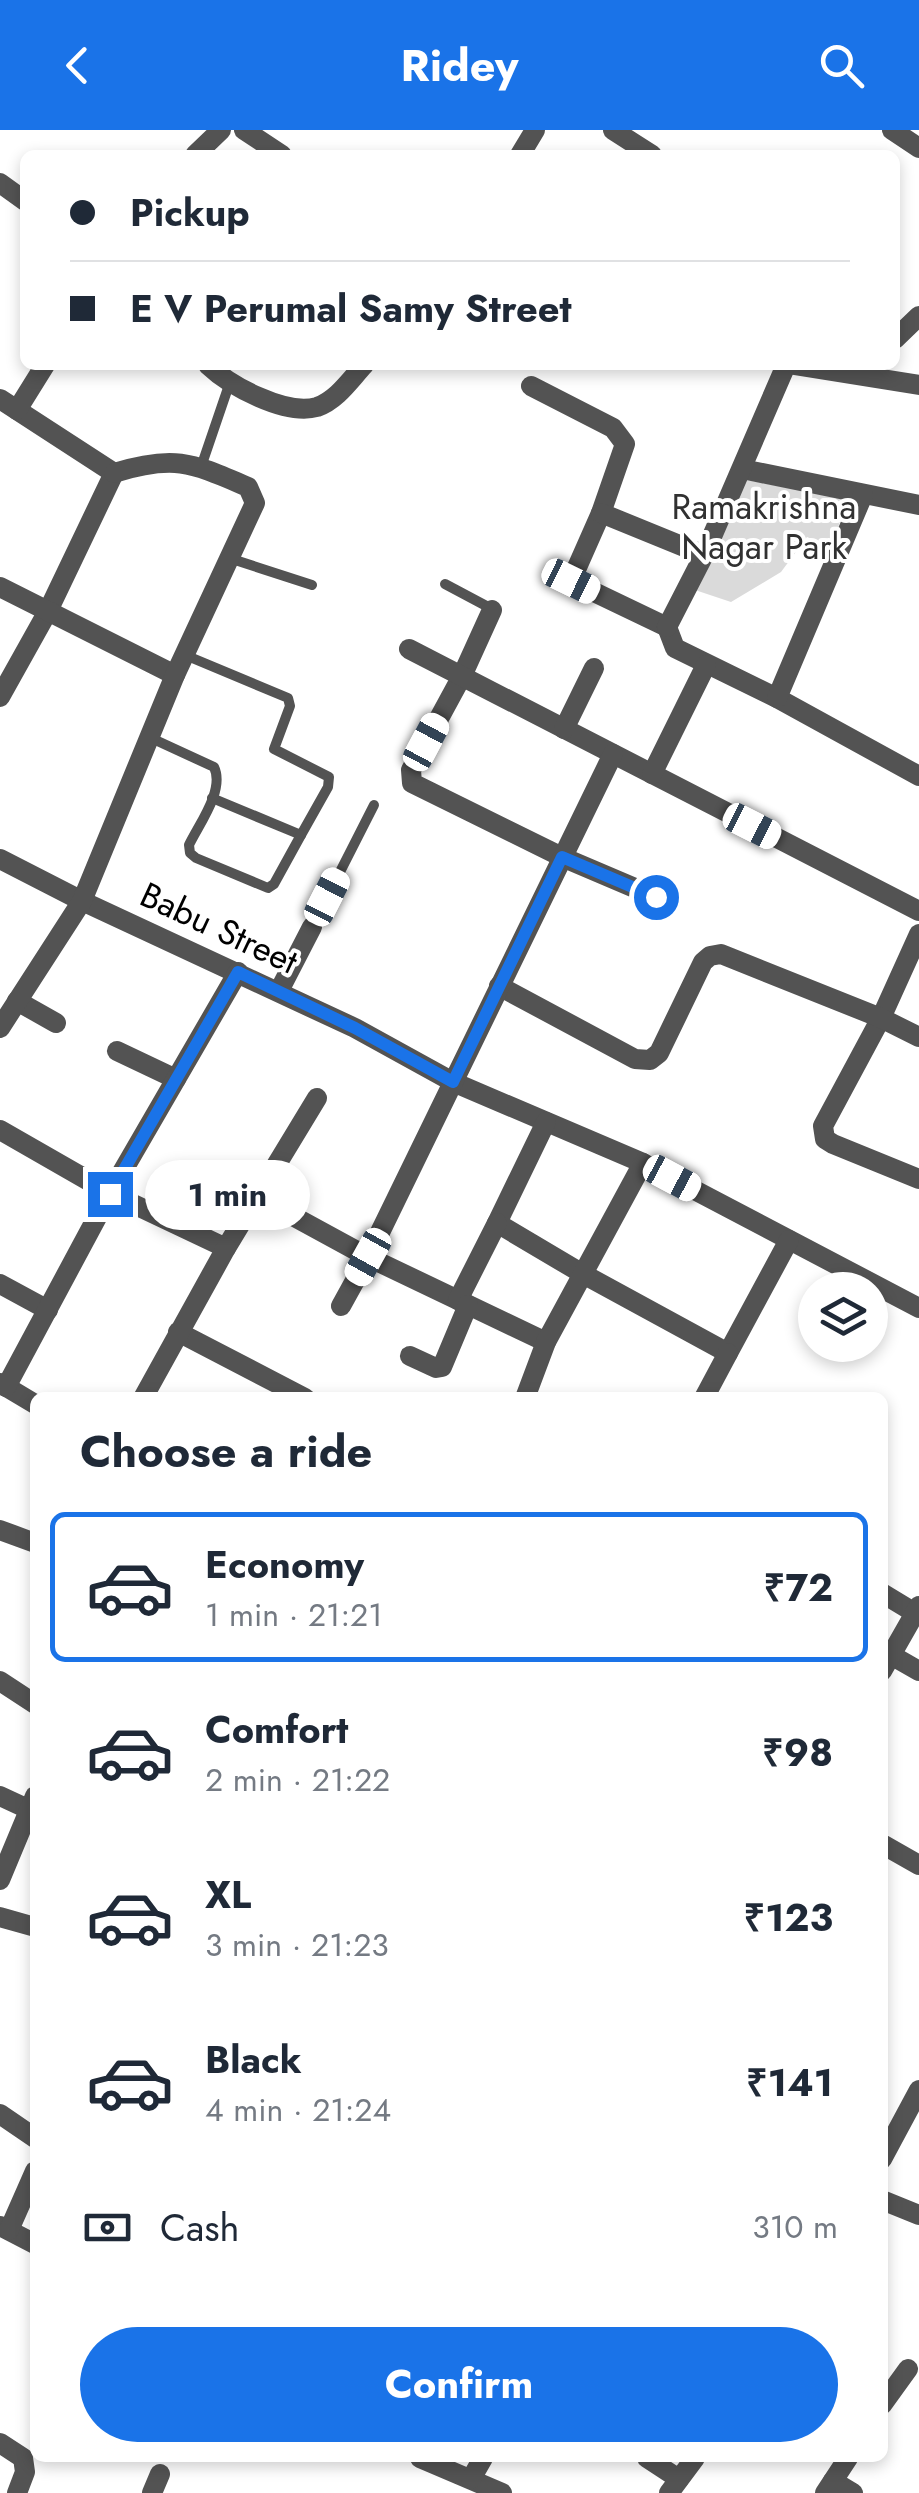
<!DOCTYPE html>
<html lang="en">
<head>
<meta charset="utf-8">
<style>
	:root { --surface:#fff; --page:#f6f6f7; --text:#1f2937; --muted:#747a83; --line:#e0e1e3; --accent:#1a73e8 }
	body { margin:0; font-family:Jost,sans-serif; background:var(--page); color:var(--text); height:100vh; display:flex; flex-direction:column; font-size:38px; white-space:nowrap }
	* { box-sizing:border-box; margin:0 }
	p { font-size:32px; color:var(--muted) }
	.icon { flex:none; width:55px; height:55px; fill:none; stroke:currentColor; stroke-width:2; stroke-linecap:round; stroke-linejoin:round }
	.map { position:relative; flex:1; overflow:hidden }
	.drawer { position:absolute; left:30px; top:1262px; width:858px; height:1070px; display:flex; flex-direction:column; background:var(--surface); border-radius:15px; box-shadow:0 5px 15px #0003 }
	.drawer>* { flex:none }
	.hud { position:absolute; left:20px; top:20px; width:880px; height:220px; border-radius:15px; box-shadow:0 5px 15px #0003; display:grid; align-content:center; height:220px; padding:0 50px; background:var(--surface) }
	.tools { position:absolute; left:798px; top:1142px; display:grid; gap:20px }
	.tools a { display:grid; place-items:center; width:90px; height:90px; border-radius:50%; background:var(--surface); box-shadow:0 5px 15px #0003; font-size:50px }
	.end { position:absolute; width:45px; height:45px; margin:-22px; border:12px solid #1a73e8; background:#fff; box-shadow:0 0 0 5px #fff }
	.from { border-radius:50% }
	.bubble { position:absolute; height:70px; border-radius:35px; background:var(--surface); box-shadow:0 5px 15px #0003; font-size:32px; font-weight:700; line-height:70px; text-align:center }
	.car { position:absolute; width:30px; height:60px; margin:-30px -15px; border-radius:12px; box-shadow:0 0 8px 2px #0007; background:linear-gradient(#fff 24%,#345 0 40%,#fff 0 76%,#345 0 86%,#fff 0) }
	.hud b { display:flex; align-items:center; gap:35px; height:95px; font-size:38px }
	.hud b+b { border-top:2px solid var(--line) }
	.hud i { width:25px; height:25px; background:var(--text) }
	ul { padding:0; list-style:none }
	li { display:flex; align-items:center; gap:30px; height:150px; margin:0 20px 15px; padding:0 30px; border:5px solid transparent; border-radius:15px }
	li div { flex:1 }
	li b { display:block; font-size:38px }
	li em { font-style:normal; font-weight:700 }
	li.selected { border-color:var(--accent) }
	li>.icon { width:90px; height:90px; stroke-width:1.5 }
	h2 { padding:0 50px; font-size:45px; line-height:120px }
	.pay { display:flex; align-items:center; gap:25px; height:110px; padding:0 50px; font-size:38px }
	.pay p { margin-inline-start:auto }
	.primary-button { display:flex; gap:20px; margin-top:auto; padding:20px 50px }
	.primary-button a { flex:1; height:115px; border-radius:60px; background:var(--accent); color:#fff; font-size:40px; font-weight:700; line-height:115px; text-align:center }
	header { display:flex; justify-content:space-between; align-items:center; height:130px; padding:0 50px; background:var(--accent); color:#fff; font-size:45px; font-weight:700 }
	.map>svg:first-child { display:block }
</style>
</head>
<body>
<header><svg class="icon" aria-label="back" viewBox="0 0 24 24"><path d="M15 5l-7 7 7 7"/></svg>Ridey<svg class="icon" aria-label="search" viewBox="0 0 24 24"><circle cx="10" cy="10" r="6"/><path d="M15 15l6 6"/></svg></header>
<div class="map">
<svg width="919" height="2363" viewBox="0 0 919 2363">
	<rect width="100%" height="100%" fill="#fff"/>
	<path fill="#dadada" d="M741,349L848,369L831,417L807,407L781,442L731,472L692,459Z"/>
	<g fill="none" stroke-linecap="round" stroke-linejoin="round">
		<g stroke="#535353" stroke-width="10">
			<path d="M201,337L230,252"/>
			<path d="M232,429L312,455"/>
			<path d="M445,454L492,479"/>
			<path d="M185,525L288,568L290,576L274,619L329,647L328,657L301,705L212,668"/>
			<path d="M151,608L214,637C225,660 199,694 189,715L190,723L196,728L268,758L274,754L301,705"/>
			<path d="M312,797L374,675"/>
		</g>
		<g stroke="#535353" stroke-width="20">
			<path d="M244,0L282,25"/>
			<path d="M613,0L652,25"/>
			<path d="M892,0L919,18"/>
			<path d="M195,25L221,0"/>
			<path d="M520,25L535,0"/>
			<path d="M0,53L25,71"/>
			<path d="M895,209L919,186"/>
			<path d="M208,235C230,256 286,286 317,277C337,270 350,250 364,235"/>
			<path d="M794,235L919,255"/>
			<path d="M531,256L613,298L625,314L601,383L571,451L667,497"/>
			<path d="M0,269L114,343L48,481L0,567"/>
			<path d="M17,280L45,235"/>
			<path d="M742,339L919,375"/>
			<path d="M601,383L704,425"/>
			<path d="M0,457L175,545"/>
			<path d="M492,480L462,546L411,640L412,653L562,727L656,767"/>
			<path d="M667,497L675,518L777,568L919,646"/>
			<path d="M667,497L704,425L786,235"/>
			<path d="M409,519L919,781"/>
			<path d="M777,568L863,365"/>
			<path d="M564,599L594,538"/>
			<path d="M652,644L706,535"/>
			<path d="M0,729L82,771L355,898L453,952L643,1033L919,1178"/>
			<path d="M919,804L881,888L823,996L825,1009L833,1014L919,1049"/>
			<path d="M499,856L635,929L650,930L659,923L703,832L710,826L721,824L881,888L919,907"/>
			<path d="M279,861L312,797"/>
			<path d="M17,871L56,893"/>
			<path d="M0,898L82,771L175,545L255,373L248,357C192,333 175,324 114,343"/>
			<path d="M117,921L176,949"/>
			<path d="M546,992L497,1093L583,1144L728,1223L789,1110"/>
			<path d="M0,1000L110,1063L226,1118L317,968"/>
			<path d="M256,1066L368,1127L546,1212"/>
			<path d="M0,1154L48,1180"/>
			<path d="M458,1170L497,1093"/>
			<path d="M341,1176L368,1127L613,624"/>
			<path d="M178,1202L305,1268"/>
			<path d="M410,1226L436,1238L442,1237L468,1175"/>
			<path d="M0,1253L35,1274"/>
			<path d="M6,1257L110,1063L238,842"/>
			<path d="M143,1268L226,1118"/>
			<path d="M525,1268L546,1212L643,1033"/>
			<path d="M704,1268L728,1223"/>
			<path d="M882,1463L915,1483"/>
			<path d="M891,1525L919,1541"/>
			<path d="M0,1551L35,1574"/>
			<path d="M0,1666L28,1679"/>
			<path d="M882,1714L919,1735"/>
			<path d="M0,1750L35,1666"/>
			<path d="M0,1787L35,1797"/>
			<path d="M0,1984L35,2008"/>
			<path d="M882,2029L919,1960"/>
			<path d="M882,2070L919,2085"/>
			<path d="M0,2096L35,2114"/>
			<path d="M9,2100L35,2041"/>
			<path d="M882,2275L908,2239"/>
			<path d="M0,2313L23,2328L25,2342L17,2363"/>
			<path d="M420,2328L502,2363"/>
			<path d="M647,2328L679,2349"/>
			<path d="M471,2349L483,2328"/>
			<path d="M833,2351L853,2363"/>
			<path d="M152,2363L160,2344"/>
			<path d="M669,2363L695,2328"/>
			<path d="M825,2363L848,2328"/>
		</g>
		<g stroke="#535353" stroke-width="20">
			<path d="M0,1400L35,1413"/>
			<path d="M882,1541L919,1476"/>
		</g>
	</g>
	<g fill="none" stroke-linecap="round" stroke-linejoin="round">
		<path stroke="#1a73e8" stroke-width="12" d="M110,1064L238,842L355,898L453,952L562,727L656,767"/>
	</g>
	<g text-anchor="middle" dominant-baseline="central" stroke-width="8" stroke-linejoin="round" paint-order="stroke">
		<g font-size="35" fill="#313131" stroke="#fff">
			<text x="764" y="377">Ramakrishna<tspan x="764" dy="40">Nagar Park</tspan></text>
		</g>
		<g font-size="35" fill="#000" stroke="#fff">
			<text transform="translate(219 798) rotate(25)">Babu Street</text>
		</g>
	</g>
</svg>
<div class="tools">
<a><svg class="icon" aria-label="layers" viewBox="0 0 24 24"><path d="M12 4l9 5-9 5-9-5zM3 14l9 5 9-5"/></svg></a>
</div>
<i class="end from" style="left:656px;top:767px"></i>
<i class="end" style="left:110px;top:1064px"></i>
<div class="bubble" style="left:145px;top:1030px;width:165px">1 min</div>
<i class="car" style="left:571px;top:451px;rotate:116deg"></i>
<i class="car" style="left:426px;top:612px;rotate:28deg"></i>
<i class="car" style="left:752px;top:696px;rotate:117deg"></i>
<i class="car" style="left:327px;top:767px;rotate:27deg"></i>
<i class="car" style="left:672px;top:1048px;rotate:118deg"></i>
<i class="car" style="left:368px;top:1127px;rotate:209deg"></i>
<div class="hud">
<b><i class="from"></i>Pickup</b>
<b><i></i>E V Perumal Samy Street</b>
</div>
<section class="drawer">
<h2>Choose a ride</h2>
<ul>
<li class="selected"><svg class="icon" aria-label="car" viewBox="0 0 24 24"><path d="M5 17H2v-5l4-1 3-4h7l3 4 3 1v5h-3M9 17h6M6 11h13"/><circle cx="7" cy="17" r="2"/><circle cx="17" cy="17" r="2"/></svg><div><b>Economy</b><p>1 min · 21:21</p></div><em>₹72</em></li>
<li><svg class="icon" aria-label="car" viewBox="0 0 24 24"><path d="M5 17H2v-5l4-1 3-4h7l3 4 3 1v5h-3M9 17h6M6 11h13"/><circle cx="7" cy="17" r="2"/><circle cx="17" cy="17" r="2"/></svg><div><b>Comfort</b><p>2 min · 21:22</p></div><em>₹98</em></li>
<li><svg class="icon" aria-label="car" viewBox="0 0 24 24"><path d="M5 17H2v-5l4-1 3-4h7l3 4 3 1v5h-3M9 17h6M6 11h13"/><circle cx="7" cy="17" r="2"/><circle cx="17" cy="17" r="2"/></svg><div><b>XL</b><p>3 min · 21:23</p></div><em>₹123</em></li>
<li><svg class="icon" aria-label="car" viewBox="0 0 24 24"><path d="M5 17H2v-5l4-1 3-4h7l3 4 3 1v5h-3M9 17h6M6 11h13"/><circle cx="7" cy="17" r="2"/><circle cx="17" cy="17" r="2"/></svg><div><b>Black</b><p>4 min · 21:24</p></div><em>₹141</em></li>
</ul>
<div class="pay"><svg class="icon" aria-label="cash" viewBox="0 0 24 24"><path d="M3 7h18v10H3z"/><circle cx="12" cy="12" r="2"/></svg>Cash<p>310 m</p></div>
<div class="primary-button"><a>Confirm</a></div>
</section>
</div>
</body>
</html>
